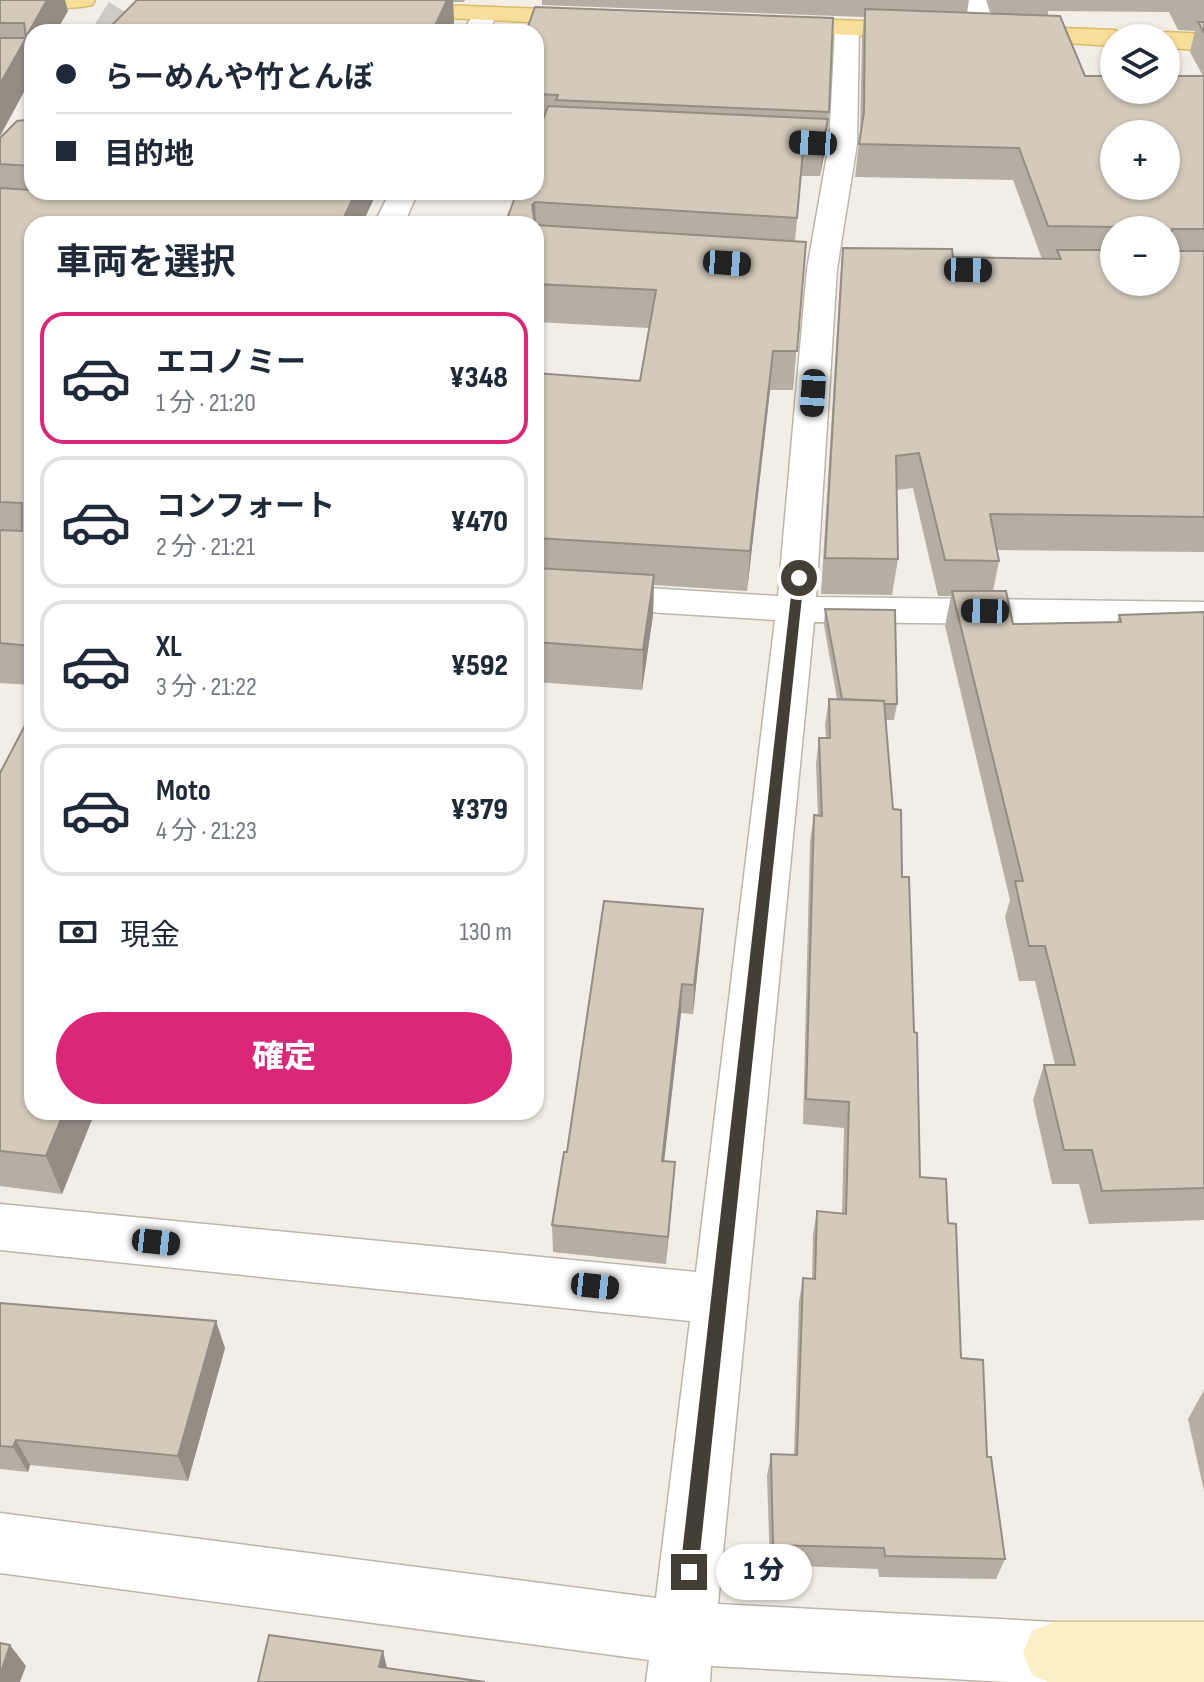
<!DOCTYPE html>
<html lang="ja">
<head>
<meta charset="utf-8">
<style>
	:root { --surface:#fff; --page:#f6f6f7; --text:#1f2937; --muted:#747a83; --line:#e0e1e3; --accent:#db2777 }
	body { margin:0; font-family:"Sofia Sans Condensed","Noto Sans JP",sans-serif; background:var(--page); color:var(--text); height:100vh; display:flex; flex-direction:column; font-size:30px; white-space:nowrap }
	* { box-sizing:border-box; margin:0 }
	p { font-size:26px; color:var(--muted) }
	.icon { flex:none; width:44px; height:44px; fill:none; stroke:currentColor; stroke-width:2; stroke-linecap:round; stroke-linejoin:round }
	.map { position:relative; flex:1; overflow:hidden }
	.panel { position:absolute; left:24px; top:216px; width:520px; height:904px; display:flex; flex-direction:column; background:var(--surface); border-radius:24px; box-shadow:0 2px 6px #0004 }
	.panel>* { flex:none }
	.guide { position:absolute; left:24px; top:24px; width:520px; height:176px; border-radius:24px; box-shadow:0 2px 6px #0004; display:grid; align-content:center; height:176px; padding:0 32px; background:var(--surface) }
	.tools { position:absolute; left:1100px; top:24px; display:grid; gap:16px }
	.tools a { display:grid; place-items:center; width:80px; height:80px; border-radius:50%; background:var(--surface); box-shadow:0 2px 6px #0004; font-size:40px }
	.end { position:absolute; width:36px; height:36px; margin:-18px; border:10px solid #443f36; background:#fff; box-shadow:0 0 0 4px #fff }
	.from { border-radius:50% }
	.bubble { position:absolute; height:56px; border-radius:28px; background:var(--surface); box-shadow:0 2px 6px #0004; font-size:26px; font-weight:800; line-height:56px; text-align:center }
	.car { position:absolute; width:24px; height:48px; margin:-24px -12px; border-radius:10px; box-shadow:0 0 6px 2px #0007; background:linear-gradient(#222 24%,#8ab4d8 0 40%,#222 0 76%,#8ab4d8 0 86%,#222 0) }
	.guide b { display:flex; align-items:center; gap:28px; height:76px; font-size:30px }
	.guide b+b { border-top:2px solid var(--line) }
	.guide i { width:20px; height:20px; background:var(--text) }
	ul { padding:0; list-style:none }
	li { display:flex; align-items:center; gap:24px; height:132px; margin:0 16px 12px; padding:0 16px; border:4px solid var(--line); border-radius:24px }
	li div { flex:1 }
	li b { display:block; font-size:30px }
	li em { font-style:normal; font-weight:800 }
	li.active { border-color:var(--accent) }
	li>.icon { width:72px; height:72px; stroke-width:1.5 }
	h2 { padding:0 32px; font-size:36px; line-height:96px }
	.pay { display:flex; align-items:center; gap:20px; height:88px; padding:0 32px; font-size:30px }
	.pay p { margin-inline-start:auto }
	.button { display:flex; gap:16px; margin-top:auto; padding:16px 32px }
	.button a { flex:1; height:92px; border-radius:48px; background:var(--accent); color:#fff; font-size:32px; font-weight:800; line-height:92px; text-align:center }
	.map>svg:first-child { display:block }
</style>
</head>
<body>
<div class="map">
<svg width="1204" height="1682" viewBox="0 0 1204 1682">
	<rect width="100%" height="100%" fill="#f2eee6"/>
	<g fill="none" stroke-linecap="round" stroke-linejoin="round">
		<path stroke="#cfcbc3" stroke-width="27" stroke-dasharray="27 14" stroke-linecap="butt" d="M106,32L126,0"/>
		<g stroke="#bcb6a9" stroke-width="3">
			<g id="street">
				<path d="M962,0H986L996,33L992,38H974Z"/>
				<path d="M485,7L494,9L497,14L489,32H463L476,9Z"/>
				<path d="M847,21L856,23L859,28L857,144L837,269L816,597L1204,602V626L814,622L718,1604L1054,1622L1076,1631L1085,1653L1091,1682H1008L711,1666L710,1682H646L649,1660L0,1573V1513L656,1598L690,1321L0,1250V1204L696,1272L775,620L536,605V581L778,596L807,269L829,144L835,28L838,23Z"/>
				<path d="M390,192H418L404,224H374Z"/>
			</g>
		</g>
		<g stroke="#cfc198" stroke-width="3">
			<path id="secondary" d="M1054,1622H1204V1682H1048L1032,1675L1023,1653L1032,1631Z"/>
		</g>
		<g stroke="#dbbb6a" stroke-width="3">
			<g id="primary">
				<path d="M31,0H95L92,5C75,9 51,9 34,5Z"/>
				<path d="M394,3L593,11L602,13L605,18L602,23L593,25L385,15L382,10L385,5Z"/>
				<path d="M774,18L921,23L930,26L934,31L930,36L921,39L765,30L762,25L765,20Z"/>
				<path d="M1009,26L1114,30L1123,33L1127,38H1114V46L1000,39L996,34L1000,29Z"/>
				<path d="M1166,32L1204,34V50L1166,48V38H1155Z"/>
			</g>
		</g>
		<use href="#street" fill="#fff" fill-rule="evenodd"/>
		<use href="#secondary" fill="#fbefc7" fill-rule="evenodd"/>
		<use href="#primary" fill="#f7de99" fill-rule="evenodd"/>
	</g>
	<g fill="#b5aea2" fill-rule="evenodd">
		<path d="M0,0L68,11L32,32V60L30,58L32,65V77L0,136Z"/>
		<path d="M137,0H465L464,2H453L454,23L450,32H105Z"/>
		<path d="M542,0H969L967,13L992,14L987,0H1204V552L997,550L999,561L993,591L1013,624L1117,622L1119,615L1204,612V1220L1089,1224L1079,1184H1052L1033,1100L1044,1065H1055L1035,981H1019L1005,917L1010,900L945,626L951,596H938L913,488L897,490L898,559L892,595L821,594L840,281L843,248L953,257L1042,259L1013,180L855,177L860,134L862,39L864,17L542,5ZM1048,11L1169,12L1178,30L1195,31L1190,52L1203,76H1085L1048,16ZM1114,230H1166L1114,282Z"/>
		<path d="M536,32L829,112L824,155L820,176H801L795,241L806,242L793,390H770L747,591L654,585L653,615L642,690L536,682V373L640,381L649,328L536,322V224H505L545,114H536Z"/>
		<path d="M32,106V192H377L362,224H32V685L0,683V138L25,120Z"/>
		<path d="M825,609L897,704L894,720H885L893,809L902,877L920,1177L948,1223L961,1358L987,1457L1005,1559L996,1579L879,1577L878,1569L770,1565L767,1476L771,1454L794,1455L799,1302L803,1278L812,1279L813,1235L817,1211L842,1213L844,1128L803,1124L810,841L814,815H818L816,764L819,738H826L825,725L829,699H837L824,625Z"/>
		<path d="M0,773L32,1112H95L62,1194L0,1186Z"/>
		<path d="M701,938L693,1014L681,1013L664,1161L673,1190L666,1264L553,1252L552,1225L567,1152Z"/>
		<path d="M0,1303L225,1348L188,1481L30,1465L28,1472L0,1469Z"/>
		<path d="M1204,1390V1491L1188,1419Z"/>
	</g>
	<g fill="#948d84">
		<path d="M47,0H65L68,11L56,32H32V60L26,37Z"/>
		<path d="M447,0H453L454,23L450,32H432Z"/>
		<path d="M26,38L32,65V77L0,136V84Z"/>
		<path d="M828,119L824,155L820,176L824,140Z"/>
		<path d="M356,192H377L362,224H345L344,217Z"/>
		<path d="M535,202L536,224H532V205Z"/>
		<path d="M773,351L770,390L747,591L750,551Z"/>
		<path d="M654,575L653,615L642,690L643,650Z"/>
		<path d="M703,909L701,938L693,1014L694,985Z"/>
		<path d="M682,984L681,1013L661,1189L662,1161Z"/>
		<path d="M64,1112H95L62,1194L46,1156Z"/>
		<path d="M675,1162L673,1190L666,1264L668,1237Z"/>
		<path d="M216,1321L225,1348L188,1481L178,1456Z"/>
		<path d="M16,1440L30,1465L28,1472L13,1447Z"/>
		<path d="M10,1645L26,1666L20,1682H0V1675Z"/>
		<path d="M383,1651L388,1672L379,1667Z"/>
	</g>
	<g fill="#d3cabc" stroke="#948d84" stroke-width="2" fill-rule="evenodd">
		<path d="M0,0H47L26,37L24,23H0Z"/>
		<path d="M137,0H447L432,32H105Z"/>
		<path d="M535,7L833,18L829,112L556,100L558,95L536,94V32H526Z"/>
		<path d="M865,9L1060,16L1085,76H1114V90H1166V76H1204V229H1172L1171,251H1204V517L990,514L999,561L945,560L919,453L896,456L898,559L825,558L843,248L952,249L953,257L1061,259L1057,250H1114V282H1166V230H1125L1122,227L1048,226L1019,148L859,144L864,112ZM1114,134H1166V186H1114Z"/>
		<path d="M1198,22H1204V33Z"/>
		<path d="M0,38H26L0,84Z"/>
		<path d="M32,106V166L0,164V138L17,121L25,120L26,112Z"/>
		<path d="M548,106L828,119L824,140L804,139L797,218L535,202L532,205L535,224H505L517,192H536V139Z"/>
		<path d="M0,188L32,190V192H356L344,217H351L348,223L363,224H32V646L0,643V530L22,531V503L0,502Z"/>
		<path d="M536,225L806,242L797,351H773L750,551L536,538V373L640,381L656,290L536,284Z"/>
		<path d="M536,568L654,575L643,650L536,642Z"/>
		<path d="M952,591H1006L1013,624L1121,622L1119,615L1204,612V1188L1102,1191L1092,1150H1064L1044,1065H1075L1045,946H1029L1015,881H1023Z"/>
		<path d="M825,609L895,610L897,704H884V701L842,699Z"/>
		<path d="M829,699L884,701L893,809L901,810L902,877H909L914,1032L917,1033L920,1177L946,1179L948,1223L956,1224L961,1358L983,1360L987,1457H991L1005,1559L885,1556L884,1548L773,1545L771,1454L797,1455L803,1278L815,1279L817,1211L846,1214L849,1102L806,1099L814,815L822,816L819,738H830Z"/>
		<path d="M32,712V1112H64L46,1156L0,1151V773Z"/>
		<path d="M604,901L703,909L694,985L682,984L662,1161L675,1162L668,1237L552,1225L564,1152H567Z"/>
		<path d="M0,1303L216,1321L178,1456L16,1440L13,1447L0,1446Z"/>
		<path d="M269,1635L383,1651L379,1667L485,1682H258Z"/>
		<path d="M0,1643L10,1645L0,1675Z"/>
	</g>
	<path fill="#443f36" d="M799,575L804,578L698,1572L696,1579L689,1581L683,1579L680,1572L793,578Z"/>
</svg>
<div class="tools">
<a><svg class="icon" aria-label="layers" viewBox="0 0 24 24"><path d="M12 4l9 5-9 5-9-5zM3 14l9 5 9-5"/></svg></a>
<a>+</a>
<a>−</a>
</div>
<i class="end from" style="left:799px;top:578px"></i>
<i class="end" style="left:689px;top:1572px"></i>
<div class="bubble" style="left:716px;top:1544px;width:96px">1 分</div>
<i class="car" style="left:813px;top:143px;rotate:273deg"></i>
<i class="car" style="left:727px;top:263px;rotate:94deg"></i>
<i class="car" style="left:968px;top:270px;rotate:91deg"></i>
<i class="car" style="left:813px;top:393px;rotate:184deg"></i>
<i class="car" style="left:985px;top:611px;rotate:271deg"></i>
<i class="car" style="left:156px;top:1242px;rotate:96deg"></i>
<i class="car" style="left:595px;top:1286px;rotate:96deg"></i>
<div class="guide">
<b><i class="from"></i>らーめんや竹とんぼ</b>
<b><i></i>目的地</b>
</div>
<section class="panel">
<h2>車両を選択</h2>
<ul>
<li class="active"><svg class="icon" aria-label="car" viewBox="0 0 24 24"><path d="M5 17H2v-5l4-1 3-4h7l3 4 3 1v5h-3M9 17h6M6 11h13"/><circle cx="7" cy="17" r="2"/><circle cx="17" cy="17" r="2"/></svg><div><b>エコノミー</b><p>1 分 · 21:20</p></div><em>¥348</em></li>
<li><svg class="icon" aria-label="car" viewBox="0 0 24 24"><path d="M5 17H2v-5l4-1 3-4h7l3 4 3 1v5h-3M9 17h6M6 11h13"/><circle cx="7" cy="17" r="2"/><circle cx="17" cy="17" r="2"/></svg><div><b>コンフォート</b><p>2 分 · 21:21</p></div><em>¥470</em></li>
<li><svg class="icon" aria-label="car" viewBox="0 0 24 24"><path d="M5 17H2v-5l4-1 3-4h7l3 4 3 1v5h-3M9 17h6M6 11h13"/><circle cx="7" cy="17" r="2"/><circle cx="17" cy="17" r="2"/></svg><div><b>XL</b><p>3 分 · 21:22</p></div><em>¥592</em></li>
<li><svg class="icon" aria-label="car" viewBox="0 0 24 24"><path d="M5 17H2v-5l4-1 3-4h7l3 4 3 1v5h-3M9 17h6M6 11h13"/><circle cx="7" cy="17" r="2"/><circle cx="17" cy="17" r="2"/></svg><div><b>Moto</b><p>4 分 · 21:23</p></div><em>¥379</em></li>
</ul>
<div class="pay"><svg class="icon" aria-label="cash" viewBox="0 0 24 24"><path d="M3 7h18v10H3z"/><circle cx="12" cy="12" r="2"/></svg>現金<p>130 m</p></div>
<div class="button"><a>確定</a></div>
</section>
</div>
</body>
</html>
